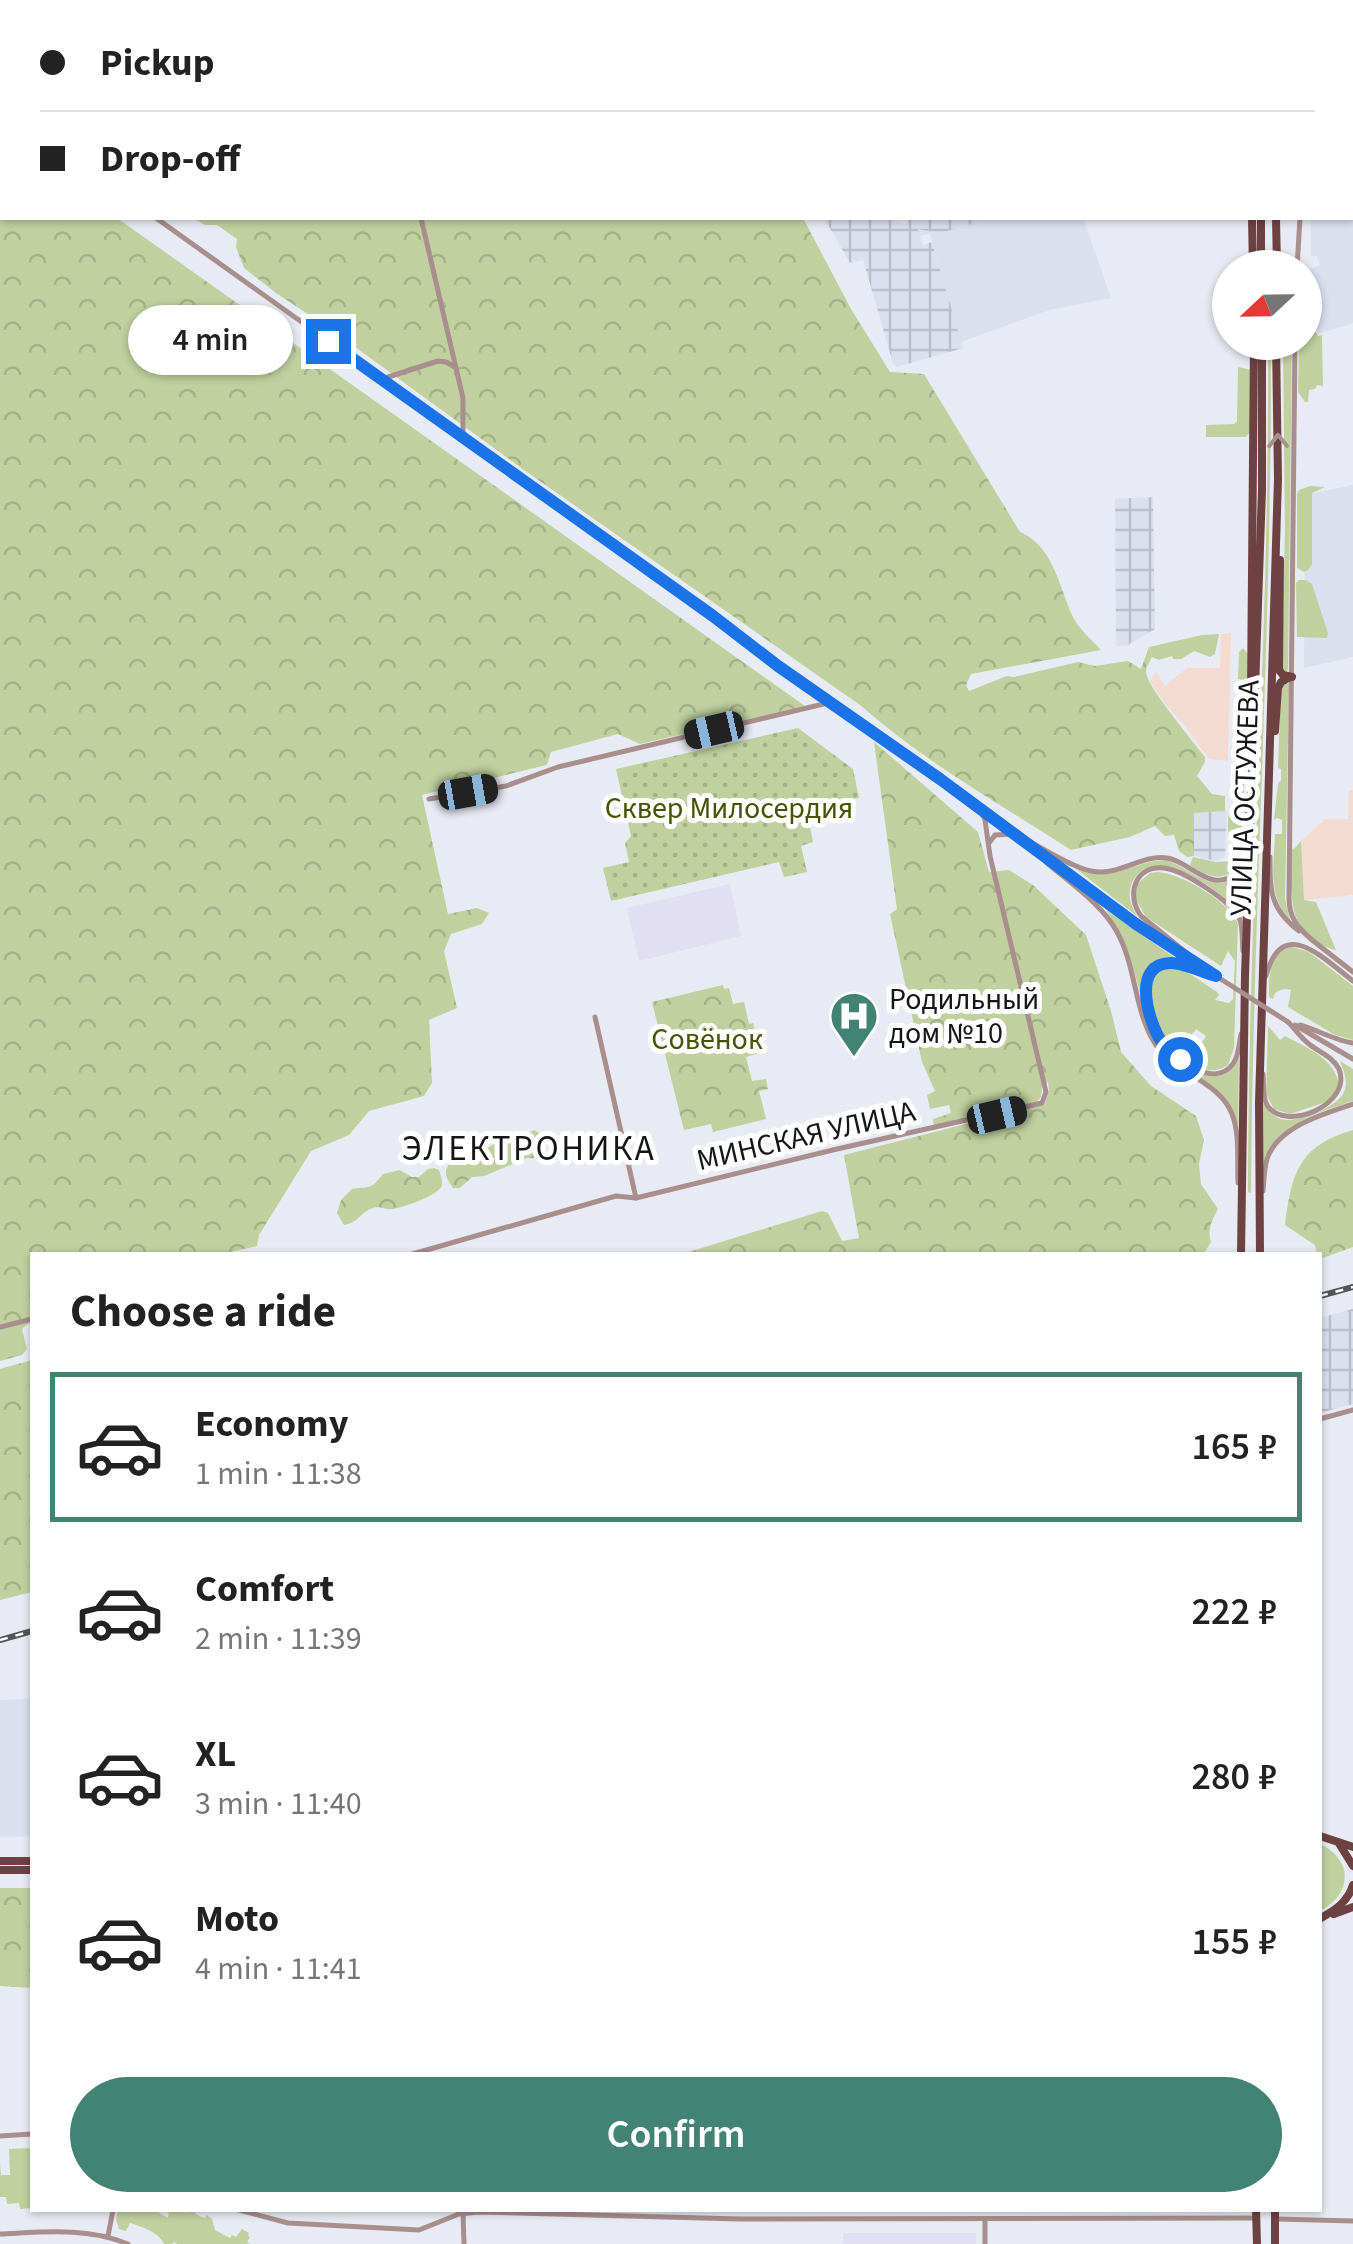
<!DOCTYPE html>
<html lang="en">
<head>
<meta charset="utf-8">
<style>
	:root { --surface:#fff; --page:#f2f2f2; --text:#222; --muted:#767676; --line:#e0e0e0; --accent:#428373 }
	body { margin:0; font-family:"Source Sans 3",sans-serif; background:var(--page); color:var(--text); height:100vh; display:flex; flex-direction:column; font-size:38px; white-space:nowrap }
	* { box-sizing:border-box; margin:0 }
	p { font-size:32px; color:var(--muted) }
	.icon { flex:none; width:55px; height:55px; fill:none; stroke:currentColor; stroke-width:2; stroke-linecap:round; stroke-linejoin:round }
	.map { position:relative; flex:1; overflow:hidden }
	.details { position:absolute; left:30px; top:1252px; width:1292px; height:960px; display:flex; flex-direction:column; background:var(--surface); border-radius:0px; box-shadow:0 2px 8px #0004 }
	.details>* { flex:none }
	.top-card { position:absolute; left:0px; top:0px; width:1355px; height:220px; box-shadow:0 2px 8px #0004; display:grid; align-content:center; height:220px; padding:0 40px; background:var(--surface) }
	.needle { width:65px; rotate:248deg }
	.buttons { position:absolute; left:1212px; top:250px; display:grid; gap:20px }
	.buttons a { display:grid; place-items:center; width:110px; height:110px; border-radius:50%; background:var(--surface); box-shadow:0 2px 8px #0004; font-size:50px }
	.end { position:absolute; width:45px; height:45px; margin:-22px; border:12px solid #1a73e8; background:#fff; box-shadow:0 0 0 5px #fff }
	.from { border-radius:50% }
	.bubble { position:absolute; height:70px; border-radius:35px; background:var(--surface); box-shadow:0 2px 8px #0004; font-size:32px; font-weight:600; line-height:70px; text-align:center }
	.car { position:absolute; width:30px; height:60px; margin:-30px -15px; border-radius:12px; box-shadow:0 0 8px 2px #0007; background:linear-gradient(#222 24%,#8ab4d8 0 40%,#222 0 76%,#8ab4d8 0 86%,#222 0) }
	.top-card b { display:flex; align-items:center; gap:35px; height:95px; font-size:38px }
	.top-card b+b { border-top:2px solid var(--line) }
	.top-card i { width:25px; height:25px; background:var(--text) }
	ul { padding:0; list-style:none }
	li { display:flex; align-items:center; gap:30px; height:150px; margin:0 20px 15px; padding:0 20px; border:5px solid transparent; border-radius:0px }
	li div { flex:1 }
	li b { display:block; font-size:38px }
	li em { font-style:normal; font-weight:600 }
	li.active { border-color:var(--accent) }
	li>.icon { width:90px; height:90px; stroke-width:1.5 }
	h2 { padding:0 40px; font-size:45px; line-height:120px }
	.cta { display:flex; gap:20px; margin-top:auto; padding:20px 40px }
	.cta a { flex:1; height:115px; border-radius:60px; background:var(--accent); color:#fff; font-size:40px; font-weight:600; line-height:115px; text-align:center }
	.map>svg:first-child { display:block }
</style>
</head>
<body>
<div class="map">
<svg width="1353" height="2244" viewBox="0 0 1353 2244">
	<defs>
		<pattern id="industrial-grid" width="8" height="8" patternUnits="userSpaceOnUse" patternTransform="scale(2.5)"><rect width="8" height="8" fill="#dbe0ef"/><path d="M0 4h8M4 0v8" fill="none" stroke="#bbbfcc"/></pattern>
		<pattern id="forest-crowns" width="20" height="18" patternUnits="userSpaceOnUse" patternTransform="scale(2.5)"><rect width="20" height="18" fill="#c0d09f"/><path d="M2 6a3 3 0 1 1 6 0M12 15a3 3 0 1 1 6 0" fill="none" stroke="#a4b288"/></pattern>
		<pattern id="park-dots" width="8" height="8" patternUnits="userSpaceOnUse" patternTransform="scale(2.5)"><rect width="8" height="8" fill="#c0d09f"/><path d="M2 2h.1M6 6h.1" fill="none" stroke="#a4b288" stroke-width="1.8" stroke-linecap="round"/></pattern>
	</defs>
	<rect width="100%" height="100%" fill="#e8ebf3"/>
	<g fill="#dbe0ef">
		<path d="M1353,146V323L1318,334L1313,322L1318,320L1311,297V269L1320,265L1317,256H1311V218H1352Z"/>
		<path d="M992,218H1083L1111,298L1049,310L961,342L930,234L920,236L918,228L940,233Z"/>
		<path d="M1353,485V657L1304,668L1305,495Z"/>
		<path d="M32,1699V1836L0,1837V1700Z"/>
	</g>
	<g fill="url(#industrial-grid)">
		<path d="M824,218H882L906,224L909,218H992L940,233L918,229L923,245L932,242L963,348L897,367L893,363L863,260L850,263Z"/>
		<path d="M1153,497L1155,629L1126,646H1116L1115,499Z"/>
		<path d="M1227,811L1225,857L1216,861L1194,856V813Z"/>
		<path d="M1353,1309V1404L1320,1413V1318Z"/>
	</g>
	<g fill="#e2def3">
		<path d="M730,884L741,936L639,961L627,908Z"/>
		<rect x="843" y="2233" width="133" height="11"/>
	</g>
	<g fill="#f4dbd2">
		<path d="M1231,633L1228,761L1209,759L1185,726L1165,704L1150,681L1156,672L1165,686L1187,668H1220L1221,634Z"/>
		<path d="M1353,790V895L1304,900L1301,841L1325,819H1348L1349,791Z"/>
	</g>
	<g fill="#c0d09f">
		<path d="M1315,331L1318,336L1322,335L1323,386L1317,385L1315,389L1309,390L1308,402H1305L1298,392L1299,346L1301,343L1305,342V338Z"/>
		<path d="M1271,342C1272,626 1253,910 1251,1193L1248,1192C1248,909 1270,626 1268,343Z"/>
		<path d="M1292,342L1288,669L1286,673L1282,669L1285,528L1283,343Z"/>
		<path d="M1238,367L1252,370L1251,432L1245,437H1206V425L1234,424L1237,421Z"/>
		<path d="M1310,486L1325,487L1312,493V564L1308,570L1304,572L1297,568V494L1299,490Z"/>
		<path d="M1299,580H1306L1312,584L1328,633L1327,638L1297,637L1296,583Z"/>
		<path d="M1219,634L1215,654L1210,657L1194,651L1181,659H1173L1172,656L1159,660L1152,657L1149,647L1202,635Z"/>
		<path d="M1243,648L1247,653C1248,688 1249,731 1239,760L1244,762L1245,767L1241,851C1235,884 1212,881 1190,865L1193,857L1216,862L1233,861C1234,851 1231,847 1229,838C1227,828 1228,815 1230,806L1237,805V799L1231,793L1237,729H1243L1244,680L1238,679L1239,652Z"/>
		<path d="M1285,683L1289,684L1285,899L1290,920C1267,897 1274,864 1275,834H1282V820L1277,818L1274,820L1278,784L1281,780V769L1278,768L1281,688Z"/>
		<path d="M1301,841L1304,900L1316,902L1336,950C1286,937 1291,895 1291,854L1292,849L1295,848Z"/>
		<path d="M1166,860C1196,870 1221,905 1245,863L1243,921C1233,895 1155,842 1134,879C1126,892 1130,904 1137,916L1075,868C1112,885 1131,861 1166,860Z"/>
		<path d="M1158,872C1182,874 1229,901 1238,924L1234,1048L1228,1065C1214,1074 1202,1071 1190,1061L1206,1036L1196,1029L1189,1038L1194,1045L1186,1056L1182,1057C1176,1051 1169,1046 1164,1040C1152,1023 1143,986 1156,969L1170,966L1181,968L1217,992L1219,995L1215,1000L1229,1003L1233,999L1235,961L1228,951L1221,966L1146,917L1135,898L1137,884L1150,873Z"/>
		<path d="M1106,910L1178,960C1140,961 1140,980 1148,1013C1151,1025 1154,1039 1162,1049C1179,1069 1226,1094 1239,1058L1238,1125C1228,1085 1180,1076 1158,1045C1144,1024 1142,995 1134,972C1126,945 1118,932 1106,910Z"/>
		<path d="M1292,947L1309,952L1353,986V1040L1335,1035L1288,1007L1291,990C1283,988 1274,990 1273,999L1269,997C1269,977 1268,952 1292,947Z"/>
		<path d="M1268,1026L1280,1040L1285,1036C1307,1048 1337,1059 1339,1087L1326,1102L1290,1114L1274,1109L1266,1094Z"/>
		<path d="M1340,1061L1353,1069V1101C1317,1113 1270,1126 1262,1168L1263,1103C1268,1110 1273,1117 1281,1119C1296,1124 1338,1107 1344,1092C1349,1081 1343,1070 1340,1061Z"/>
		<path d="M1320,1844C1353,1859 1353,1894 1320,1911Z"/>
		<path d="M32,2148V2208L20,2209L19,2203L7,2204L6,2197H0V2164L1,2175H10L9,2149Z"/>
		<path d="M118,2210H160L159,2213L168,2218L169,2210H179L185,2213L187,2210H196L195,2214L205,2218L207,2215L212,2219L215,2230L230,2238L232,2235L236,2237L242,2229L249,2233L248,2236L250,2237L247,2242L250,2244H177L174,2242L172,2244H164C159,2232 142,2227 130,2223L126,2231L119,2229L116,2219Z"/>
	</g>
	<g fill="url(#forest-crowns)">
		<path d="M24,0H687L688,2H16Z"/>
		<path d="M0,170H2V218H117L805,706L640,744L618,734L551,752L547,765L422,795L448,914L477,908L489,913L482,924L451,934L444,951L457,1008L429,1020L432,1083L424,1096L369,1111L349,1135L311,1151L259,1235L257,1246L218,1255H32V1324L29,1323L22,1329L27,1349L22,1355L0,1361Z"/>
		<path d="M193,218H803L851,309L890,372L924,374L1020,532C1055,547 1059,589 1074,619C1080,630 1092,640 1101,650L971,674L966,685L969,691L1007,676L1014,677L1078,662L1095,666L1128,661L1141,669L1149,647L1152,657C1150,661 1146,667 1146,671C1145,685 1194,742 1205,757V762L1197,776L1212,794L1225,796V811L1194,813V856L1187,857L1179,851L1174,835L1165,836L1155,826L1130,837L1071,850C1000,804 923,761 860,705L524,470L329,328L276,293L244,268L236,247L237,239L217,225H205Z"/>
		<path d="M874,742L978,832L989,872L1009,870L1033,885L1086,935L1111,1011L1121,1052L1151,1086L1196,1116L1204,1140L1199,1164L1201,1184L1218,1209C1212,1220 1207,1230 1211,1242L1203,1255H863L861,1250V1255H679L822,1211L828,1213L842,1241L859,1238L844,1155L1045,1104L1049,1091L1048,1082L1042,1085L1041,1097L1037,1102L934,1128L933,1119L951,1113L949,1105L930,1109L927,1095L935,1091L922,1062L890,914L897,909Z"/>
		<path d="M723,985L724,989L729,988L733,1004L744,1002L749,1024L753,1023L760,1053L746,1057L752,1081L766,1079L768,1089L759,1091L766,1119L713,1132L711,1124L684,1130L652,1002Z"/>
		<path d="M534,1130L539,1133L547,1156L546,1159L527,1158L484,1176L472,1177L460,1188H453C447,1179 442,1173 450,1163L461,1161L471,1163L484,1150L496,1143L515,1140Z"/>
		<path d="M1353,1130V1247L1320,1259V1255H1317L1315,1245L1285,1225C1292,1172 1299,1146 1353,1130Z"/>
		<path d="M434,1168L439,1170C440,1174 443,1181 442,1185C440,1195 404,1207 393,1209C385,1211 379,1204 370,1209C360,1214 357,1223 344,1225L337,1213L341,1200L352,1189C370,1186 371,1190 383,1174L400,1170L412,1177H419L428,1169Z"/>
		<path d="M32,1360V1592L0,1600V1369Z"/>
		<path d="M0,1888H32V1988L0,1986Z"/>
	</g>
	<path fill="url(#park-dots)" d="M798,728L853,769L859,798L806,806L813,842L801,846L807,872L784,877L779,862L611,901L603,868L629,862L625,843L631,836L616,769Z"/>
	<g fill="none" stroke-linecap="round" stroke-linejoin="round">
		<g stroke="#a88e8d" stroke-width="5">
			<path d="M379,0V2"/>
			<path d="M0,103L2,105"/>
			<path d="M1352,130H1353"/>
			<path d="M0,155L2,154"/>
			<path d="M156,218L713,616L778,666L940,779L1136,924L1216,976"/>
			<path d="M421,218L463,398V437"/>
			<path d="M1297,268L1300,218"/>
			<path d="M1295,342L1289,898C1289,917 1297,927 1311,939"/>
			<path d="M382,379L438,361L446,362L455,367"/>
			<path d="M429,799L506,786L558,767L832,702"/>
			<path d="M1028,841C1047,850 1071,867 1091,871C1119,877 1141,854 1167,858C1190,861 1214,897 1237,871C1249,858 1246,814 1248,795"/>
			<path d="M989,843L995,835L1014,834"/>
			<path d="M1270,857C1270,891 1270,909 1299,931"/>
			<path d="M1046,862C1070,883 1102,904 1117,932C1136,966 1134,1009 1154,1042C1172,1073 1219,1080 1232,1114C1240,1134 1237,1161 1238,1183"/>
			<path d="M1312,940L1353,972"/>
			<path d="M1194,959L1141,916C1126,896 1134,865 1164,868C1183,870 1233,902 1240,920C1243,929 1242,941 1243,951"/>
			<path d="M1208,974C1197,971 1183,963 1171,963C1132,962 1147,1021 1161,1040C1173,1058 1214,1090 1233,1064C1239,1056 1239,1043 1241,1034"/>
			<path d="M1266,976C1282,914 1324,959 1353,981"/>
			<path d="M595,1017L636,1198"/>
			<path d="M1295,1025L1353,1059"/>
			<path d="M1300,1025C1317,1030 1337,1041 1353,1043"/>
			<path d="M1263,1074C1264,1084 1262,1096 1267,1105C1284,1133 1353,1105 1339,1069C1332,1056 1320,1053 1309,1044C1301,1038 1295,1029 1288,1022"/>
			<path d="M1263,1191C1264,1180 1264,1169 1267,1159C1278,1126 1324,1114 1353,1104"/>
			<path d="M409,1255L616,1196L636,1198L837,1149L1042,1103L1046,1092L990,856L985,820L981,812"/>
			<path d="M0,1327L32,1319"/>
			<path d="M1320,1419L1353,1410"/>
			<path d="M0,2136L32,2134"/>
			<path d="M239,2210L288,2223L419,2230L459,2214L479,2212L739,2219L1256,2218"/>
			<path d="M463,2213L464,2244"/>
			<path d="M1276,2219L1353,2221"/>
			<path d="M0,2234C44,2232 87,2227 128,2244"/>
			<path d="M108,2236L113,2210"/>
			<path d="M985,2244V2220"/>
		</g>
		<g stroke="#6e4242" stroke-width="8">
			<path d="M1231,0V2"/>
			<path d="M1248,0L1249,2"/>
			<path d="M1252,218L1253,268"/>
			<path d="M1261,218V268"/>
			<path d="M1276,218L1277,268"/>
			<path d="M1280,560L1279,670L1283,675L1292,677"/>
			<path d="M1251,689L1254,342"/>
			<path d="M1275,731L1278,688L1281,682L1290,677"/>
			<path d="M1241,1255L1245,975L1262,490V342"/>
			<path d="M1260,1255L1259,1102L1278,479L1276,342"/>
			<path d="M1320,1836L1353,1847"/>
			<path d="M1340,1845L1353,1866"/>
			<path d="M0,1861H32"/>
			<path d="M0,1870H32"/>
			<path d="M1334,1914L1353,1907"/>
			<path d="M1321,1918C1335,1910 1348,1902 1353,1885"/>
			<path d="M1256,2210L1257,2244"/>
			<path d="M1275,2244V2210"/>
		</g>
		<g stroke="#535559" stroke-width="6">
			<g id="rail">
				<path d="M1320,1296L1353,1287"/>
				<path d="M0,1640L32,1631"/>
			</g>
		</g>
		<use href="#rail" stroke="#fff" stroke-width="2.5" stroke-dasharray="8" stroke-linecap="butt"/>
		<path stroke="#a88e8d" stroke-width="5" d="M1216,976L1288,1022"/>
	</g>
	<defs><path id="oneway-chevron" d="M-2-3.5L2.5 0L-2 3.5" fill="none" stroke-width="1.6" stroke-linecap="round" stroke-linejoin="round" transform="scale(2.5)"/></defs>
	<use stroke="#a88e8e" href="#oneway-chevron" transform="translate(1278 441) rotate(-91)"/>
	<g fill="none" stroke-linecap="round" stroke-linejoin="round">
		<path stroke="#1a73e8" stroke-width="12" d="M328,341L713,616L778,666L940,779L1136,924L1216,976C1204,973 1182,962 1170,963C1133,964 1147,1015 1158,1036C1163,1046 1172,1053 1180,1059"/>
	</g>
	<defs>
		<g id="hospital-pin" transform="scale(2.5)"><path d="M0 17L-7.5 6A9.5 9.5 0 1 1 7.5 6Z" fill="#428373" stroke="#fff"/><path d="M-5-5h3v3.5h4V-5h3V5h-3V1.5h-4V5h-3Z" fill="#fff"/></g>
	</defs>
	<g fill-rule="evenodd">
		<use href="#hospital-pin" x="854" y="1016"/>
	</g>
	<g text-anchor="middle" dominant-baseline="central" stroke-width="10" stroke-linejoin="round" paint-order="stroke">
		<g font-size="30" fill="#151619" stroke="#fff">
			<text transform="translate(1245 798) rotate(-88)">УЛИЦА ОСТУЖЕВА</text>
			<text transform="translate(806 1136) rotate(-13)">МИНСКАЯ УЛИЦА</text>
		</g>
		<g font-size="30" fill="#435501" stroke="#fff">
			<text x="729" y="808">Сквер Милосердия</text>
			<text x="707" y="1039">Совёнок</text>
		</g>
		<g font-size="30" fill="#151619" stroke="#fff" text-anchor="start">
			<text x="889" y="999">Родильный<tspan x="889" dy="34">дом №10</tspan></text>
		</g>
		<g font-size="35" letter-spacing="2.5" fill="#151619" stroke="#fff">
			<text x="529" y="1149">ЭЛЕКТРОНИКА</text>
		</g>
	</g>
</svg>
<div class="buttons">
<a><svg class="needle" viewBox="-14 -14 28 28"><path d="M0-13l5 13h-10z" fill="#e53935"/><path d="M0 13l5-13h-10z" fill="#767676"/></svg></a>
</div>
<i class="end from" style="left:1180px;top:1059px"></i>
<i class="end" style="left:328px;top:341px"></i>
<div class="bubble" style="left:128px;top:305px;width:165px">4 min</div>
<i class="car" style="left:714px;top:730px;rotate:257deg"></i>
<i class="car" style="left:468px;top:792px;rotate:80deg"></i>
<i class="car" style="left:997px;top:1115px;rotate:77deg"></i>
<div class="top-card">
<b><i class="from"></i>Pickup</b>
<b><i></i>Drop-off</b>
</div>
<section class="details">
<h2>Choose a ride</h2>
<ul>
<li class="active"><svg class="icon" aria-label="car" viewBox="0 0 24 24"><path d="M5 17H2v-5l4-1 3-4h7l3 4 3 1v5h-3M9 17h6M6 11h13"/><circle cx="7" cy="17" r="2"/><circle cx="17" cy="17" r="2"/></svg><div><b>Economy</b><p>1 min · 11:38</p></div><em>165 ₽</em></li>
<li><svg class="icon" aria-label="car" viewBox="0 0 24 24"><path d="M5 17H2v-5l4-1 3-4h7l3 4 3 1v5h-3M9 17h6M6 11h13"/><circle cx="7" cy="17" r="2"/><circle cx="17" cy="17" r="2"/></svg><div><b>Comfort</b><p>2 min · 11:39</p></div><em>222 ₽</em></li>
<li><svg class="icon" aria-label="car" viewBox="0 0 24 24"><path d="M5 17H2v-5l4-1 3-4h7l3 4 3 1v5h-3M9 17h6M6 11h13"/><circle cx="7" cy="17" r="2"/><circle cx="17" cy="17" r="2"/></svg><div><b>XL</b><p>3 min · 11:40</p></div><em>280 ₽</em></li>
<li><svg class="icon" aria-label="car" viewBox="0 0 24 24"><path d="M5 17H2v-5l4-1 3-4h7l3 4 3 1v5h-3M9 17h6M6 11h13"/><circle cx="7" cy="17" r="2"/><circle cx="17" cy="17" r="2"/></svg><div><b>Moto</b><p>4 min · 11:41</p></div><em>155 ₽</em></li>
</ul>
<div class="cta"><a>Confirm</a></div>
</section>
</div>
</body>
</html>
